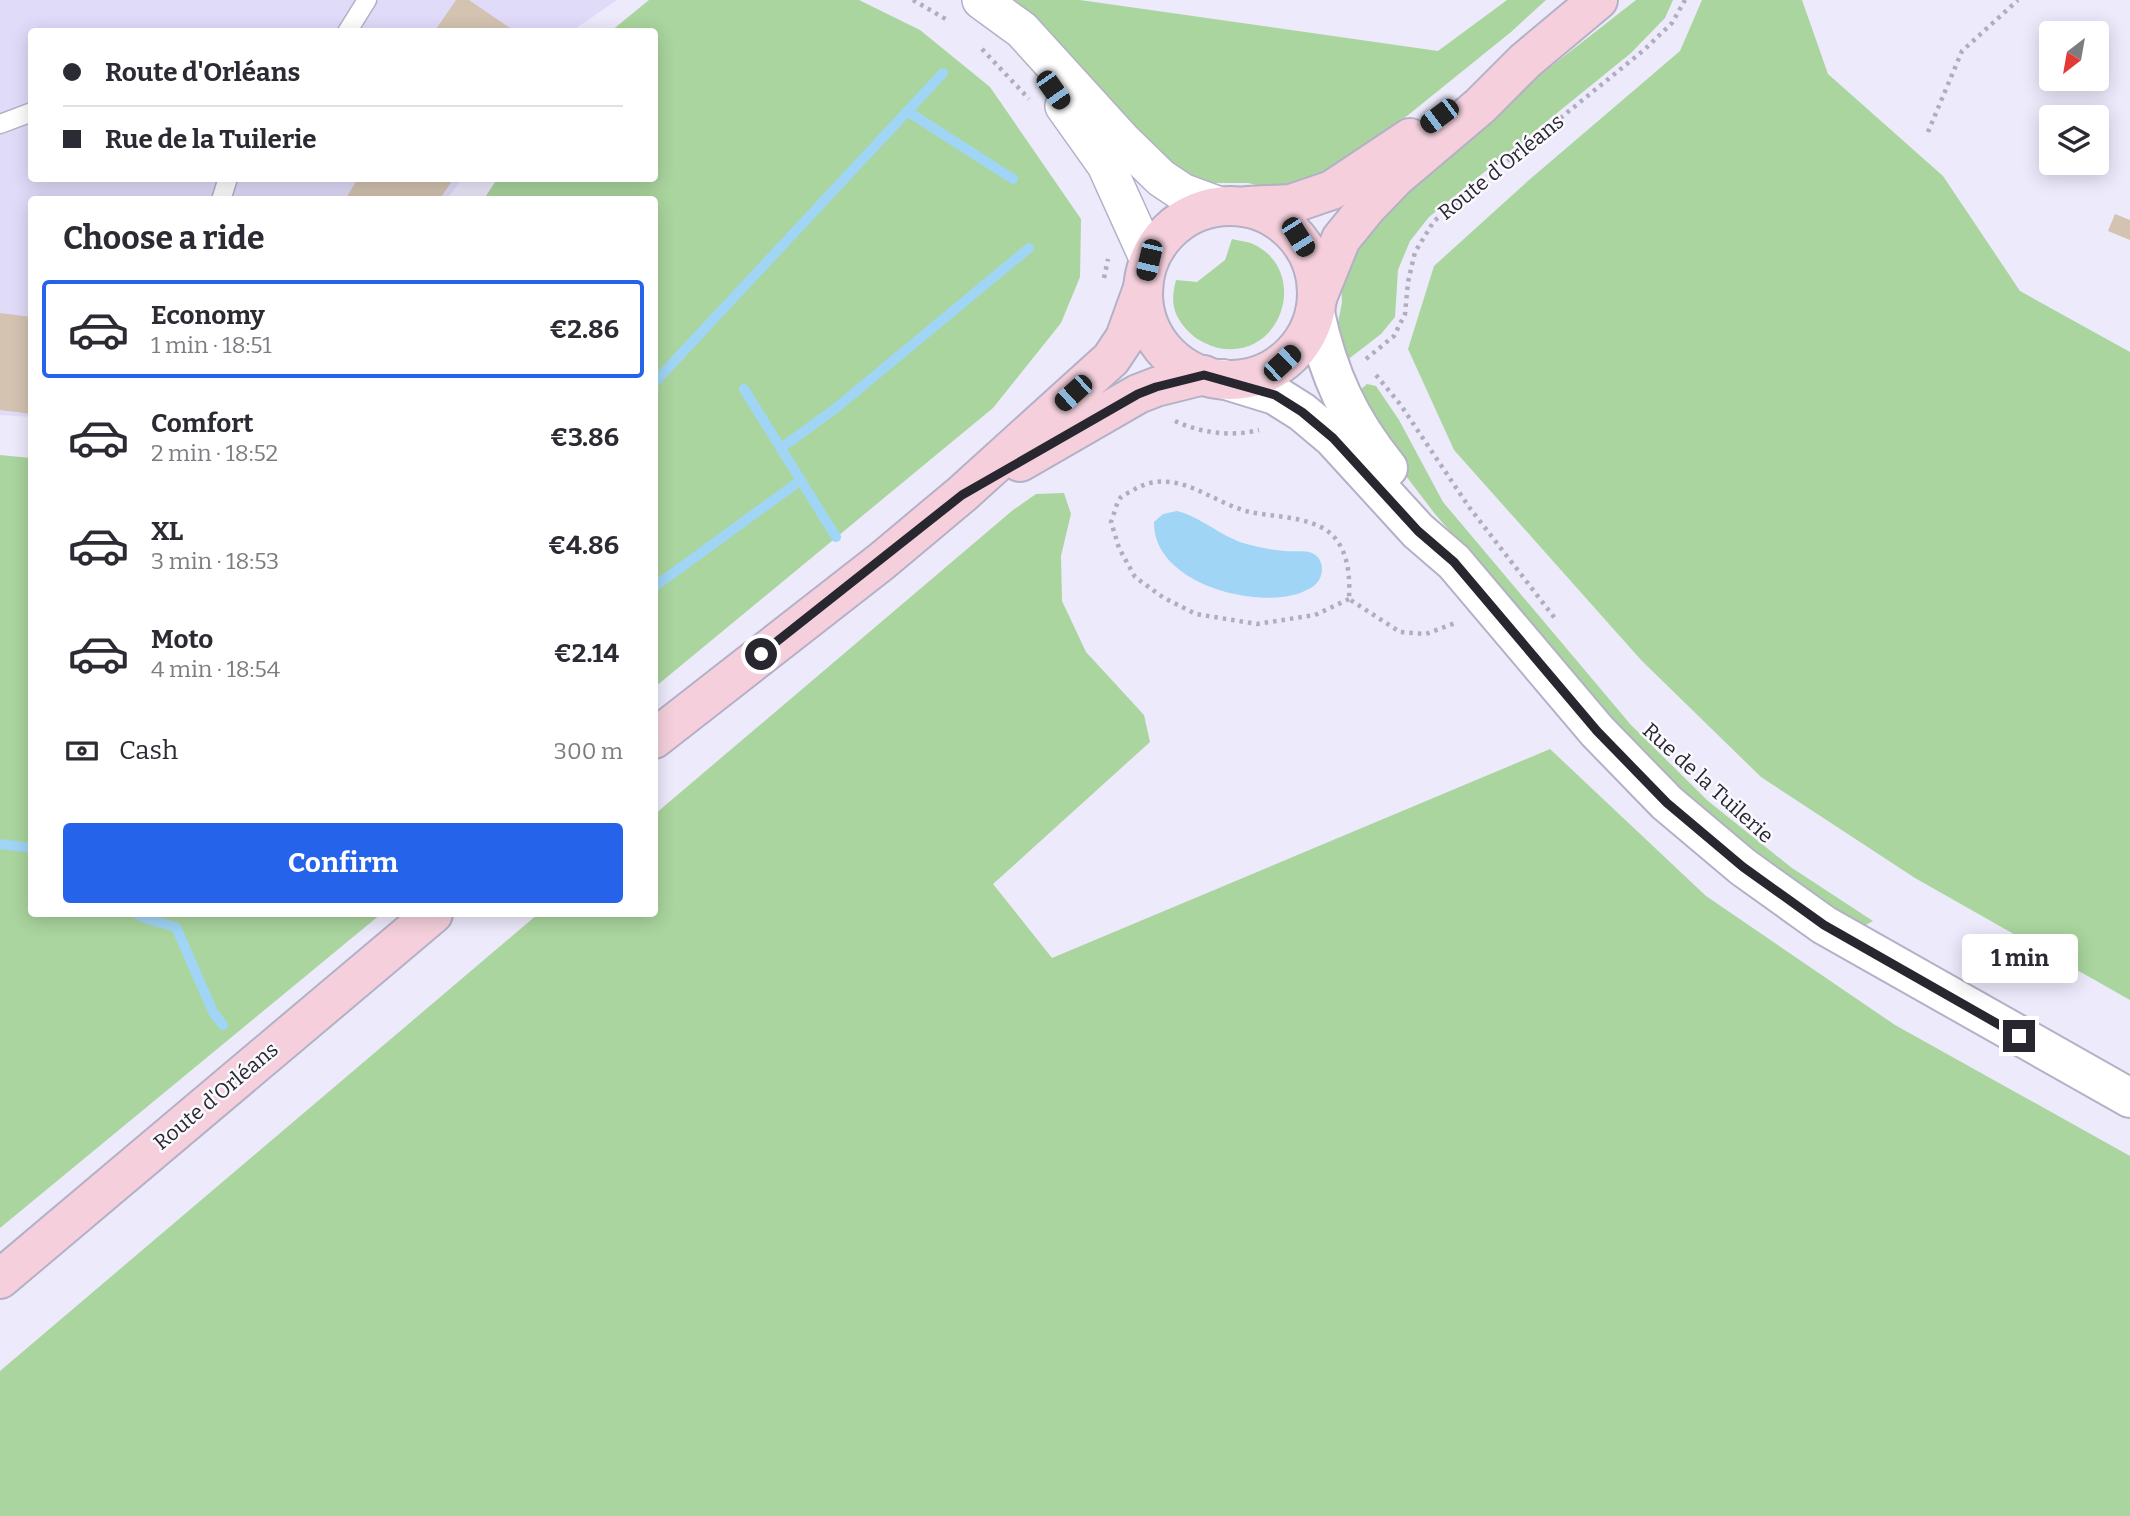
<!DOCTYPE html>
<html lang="en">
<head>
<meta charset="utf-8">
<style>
	:root { --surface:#fff; --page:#f2f2f3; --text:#2b2b33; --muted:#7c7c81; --line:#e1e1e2; --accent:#2563eb }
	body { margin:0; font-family:Bitter,serif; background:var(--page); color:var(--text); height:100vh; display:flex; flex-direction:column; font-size:26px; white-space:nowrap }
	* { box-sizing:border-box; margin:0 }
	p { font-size:23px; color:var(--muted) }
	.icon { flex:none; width:38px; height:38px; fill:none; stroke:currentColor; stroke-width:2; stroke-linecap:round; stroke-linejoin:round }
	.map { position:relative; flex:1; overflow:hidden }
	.drawer { position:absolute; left:28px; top:196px; width:630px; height:721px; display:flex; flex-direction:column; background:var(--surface); border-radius:7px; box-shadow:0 4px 18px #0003 }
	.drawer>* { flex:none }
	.hud { position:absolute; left:28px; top:28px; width:630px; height:154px; border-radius:7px; box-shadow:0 4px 18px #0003; display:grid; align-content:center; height:154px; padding:0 35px; background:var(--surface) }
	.needle { width:46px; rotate:211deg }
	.controls { position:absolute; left:2039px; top:21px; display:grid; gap:14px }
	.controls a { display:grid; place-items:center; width:70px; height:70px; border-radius:7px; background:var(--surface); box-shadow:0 4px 18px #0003; font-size:35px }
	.end { position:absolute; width:32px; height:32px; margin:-16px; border:9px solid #28262f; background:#fff; box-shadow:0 0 0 4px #fff }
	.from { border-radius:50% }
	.bubble { position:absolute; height:49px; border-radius:7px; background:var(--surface); box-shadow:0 4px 18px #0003; font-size:23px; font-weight:700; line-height:49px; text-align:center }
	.car { position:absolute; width:21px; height:42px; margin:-21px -10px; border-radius:9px; box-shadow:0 0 5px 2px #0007; background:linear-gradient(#222 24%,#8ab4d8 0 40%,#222 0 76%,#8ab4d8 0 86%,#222 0) }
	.hud b { display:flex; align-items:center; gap:24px; height:66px; font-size:26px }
	.hud b+b { border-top:2px solid var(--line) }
	.hud i { width:18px; height:18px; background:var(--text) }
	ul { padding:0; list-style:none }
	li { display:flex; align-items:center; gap:21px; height:98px; margin:0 14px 10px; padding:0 21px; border:4px solid transparent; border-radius:7px }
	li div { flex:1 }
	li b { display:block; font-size:26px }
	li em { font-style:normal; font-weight:700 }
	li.on { border-color:var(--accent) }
	li>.icon { width:63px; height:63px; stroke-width:1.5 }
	h2 { padding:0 35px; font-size:32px; line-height:84px }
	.pay { display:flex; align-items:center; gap:18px; height:77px; padding:0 35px; font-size:26px }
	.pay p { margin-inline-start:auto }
	.action { display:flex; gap:14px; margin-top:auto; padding:14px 35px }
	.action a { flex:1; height:80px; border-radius:7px; background:var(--accent); color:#fff; font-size:28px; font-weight:700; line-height:80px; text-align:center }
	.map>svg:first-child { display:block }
</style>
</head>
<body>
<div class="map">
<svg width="2130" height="1516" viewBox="0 0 2130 1516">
	<rect width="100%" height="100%" fill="#edeafc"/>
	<path fill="#e1dbfa" d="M0,0H617L572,31L32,32V178L462,179L447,199L32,200L31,417L0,415Z"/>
	<g fill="#aad59e">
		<path d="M649,0H859L920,30L990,87L1081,219L1080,277L1061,323L993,408L655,687L654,200L484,199L497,179L654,178V32L611,31Z"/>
		<path d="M1009,0H1080L1438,51L1507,0H1546L1511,32L1340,170L1302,186L1265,187L1248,183H1208L1171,169Z"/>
		<path d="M1636,0H1673L1665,18L1631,53L1429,217L1410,241L1398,270L1395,317L1381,334L1342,364L1337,328L1342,302L1341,277L1359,232L1466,133Z"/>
		<path d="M1702,0H1802L1828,74L1943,176L2020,291L2130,352V1000L1915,878L1761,777L1641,660L1454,450L1408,349L1434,266L1529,180L1680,51Z"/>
		<path d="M1232,239C1239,241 1247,241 1253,244C1310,270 1283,361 1218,348C1208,345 1197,340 1190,333C1173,316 1170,303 1176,280L1197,282L1225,260Z"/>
		<path d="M1367,384L1376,386L1399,420L1443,502L1631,725L1708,801L1792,868L1873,921L1864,926L1790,879L1701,809L1628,739L1435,514L1374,434L1360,390Z"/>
		<path d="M0,455L31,458L32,914H381L0,1228Z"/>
		<path d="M1064,493L1071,514L1061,556L1062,601L1086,652L1144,715L1150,742L993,884L1052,958L1550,749L1706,896L1895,1025L2130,1156V1516H0V1371L538,914H654L655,814L1013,510L1036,494Z"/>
	</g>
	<path fill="#a0d5f5" d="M1177,511C1201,517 1219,535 1243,543C1257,547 1272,550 1285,551C1293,552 1304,550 1312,553C1324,558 1325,575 1316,584C1312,588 1303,592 1297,594C1251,608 1153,582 1154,522L1163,514Z"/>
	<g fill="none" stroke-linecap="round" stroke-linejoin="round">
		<g stroke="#a0d5f5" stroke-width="10">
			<path d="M907,111L1013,179"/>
			<path d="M654,383L943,73"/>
			<path d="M744,389L836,537"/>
			<path d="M781,448L836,408L1029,248"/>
			<path d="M654,587L801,480"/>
			<path d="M0,844L32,848"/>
			<path d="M137,914L147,919L176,927L213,1012L223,1025"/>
		</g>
	</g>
	<g fill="#d4c3b1">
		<path d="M456,0H469L516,32H434Z"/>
		<path d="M358,178H454L439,200H345Z"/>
		<path d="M2115,214L2130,220V240L2108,231Z"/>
		<path d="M0,313L32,317V414L0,410Z"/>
	</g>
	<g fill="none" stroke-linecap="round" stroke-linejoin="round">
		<g stroke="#b4b0c6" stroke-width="21">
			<g id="service">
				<path d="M347,32L367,0"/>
				<path d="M0,124L32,112"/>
				<path d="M221,200L228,178"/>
			</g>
		</g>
		<g stroke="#b4b0c6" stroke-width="40">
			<g id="minor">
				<path d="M981,0L1022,30L1122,140L1161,178L1182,192L1220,206"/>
				<path d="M1064,106L1106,165L1149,260"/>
			</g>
		</g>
		<g stroke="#b4b0c6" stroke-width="42">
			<g id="tertiary">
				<path d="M1315,313C1328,374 1349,420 1388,468"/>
				<path d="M1223,379L1275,395L1302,412L1333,438L1418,531L1454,562L1597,731L1667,803L1743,867L1824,925L2130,1098"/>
			</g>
		</g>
		<g stroke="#b4b0c6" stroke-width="42">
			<g id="secondary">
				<path d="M1247,206L1291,204L1332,190L1410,138"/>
				<circle cx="1230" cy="293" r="87"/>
				<path d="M1317,298L1341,239L1367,207L1396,177L1480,106L1525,61L1598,0"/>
				<path d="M1020,462L1138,394L1156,387L1204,375"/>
				<path d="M654,739L882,561L962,494L1111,359L1125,338L1143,288"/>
				<path d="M0,1279L433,914"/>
			</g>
		</g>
		<g stroke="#b0adbd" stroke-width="4.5" stroke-dasharray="3.5 5" stroke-linecap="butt">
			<path d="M913,0L949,21"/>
			<path d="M982,49L1029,99"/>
			<path d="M1928,132L1962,51L2018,0"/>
			<path d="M1104,278L1108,259"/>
			<path d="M1366,359L1394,336L1405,314L1408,282L1415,252L1434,221L1644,50L1672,23L1685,0"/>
			<path d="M1376,375L1400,404L1469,507L1557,621"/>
			<path d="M1175,421C1201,433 1231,437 1259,430"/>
			<path d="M1349,599L1315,615L1257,624L1196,614L1164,598L1135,577L1119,548L1111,522C1114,515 1116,503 1121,497C1124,494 1131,492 1135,489C1177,466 1211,503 1250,512C1279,518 1321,516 1338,542C1349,558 1350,581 1349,599L1400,632L1426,634L1458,622"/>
		</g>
		<use href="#service" stroke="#fff" stroke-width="18"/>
		<use href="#minor" stroke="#fff" stroke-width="37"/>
		<use href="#tertiary" stroke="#fff" stroke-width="38"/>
		<use href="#secondary" stroke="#f5d0dc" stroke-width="38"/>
	</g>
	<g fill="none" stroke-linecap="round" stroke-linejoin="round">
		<path stroke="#28262f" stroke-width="9" d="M761,654L962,495L1138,394L1156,387L1204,375L1275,395L1302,412L1333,438L1418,531L1454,562L1597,731L1667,803L1743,867L1824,925L2019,1036"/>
	</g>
	<g text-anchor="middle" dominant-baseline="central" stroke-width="5" stroke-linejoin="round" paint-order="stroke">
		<g font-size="21" fill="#28262f" stroke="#faf9fe">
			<text transform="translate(1501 167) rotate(-39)">Route d'Orléans</text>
			<text transform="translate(1708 783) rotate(42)">Rue de la Tuilerie</text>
			<text transform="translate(216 1096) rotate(-40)">Route d'Orléans</text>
		</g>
	</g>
</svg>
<div class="controls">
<a><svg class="needle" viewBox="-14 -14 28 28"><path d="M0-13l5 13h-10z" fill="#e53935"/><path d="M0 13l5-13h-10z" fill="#7c7c81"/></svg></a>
<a><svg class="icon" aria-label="layers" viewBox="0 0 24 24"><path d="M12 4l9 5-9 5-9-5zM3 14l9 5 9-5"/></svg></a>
</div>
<i class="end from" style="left:761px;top:654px"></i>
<i class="end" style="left:2019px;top:1036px"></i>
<div class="bubble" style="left:1962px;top:934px;width:116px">1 min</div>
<i class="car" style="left:1053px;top:90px;rotate:145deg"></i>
<i class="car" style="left:1439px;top:116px;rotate:233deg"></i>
<i class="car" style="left:1298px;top:237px;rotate:148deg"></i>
<i class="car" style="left:1149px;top:260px;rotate:193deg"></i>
<i class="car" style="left:1282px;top:363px;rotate:47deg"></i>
<i class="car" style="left:1073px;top:393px;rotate:228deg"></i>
<div class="hud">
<b><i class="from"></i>Route d'Orléans</b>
<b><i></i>Rue de la Tuilerie</b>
</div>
<section class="drawer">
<h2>Choose a ride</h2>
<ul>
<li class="on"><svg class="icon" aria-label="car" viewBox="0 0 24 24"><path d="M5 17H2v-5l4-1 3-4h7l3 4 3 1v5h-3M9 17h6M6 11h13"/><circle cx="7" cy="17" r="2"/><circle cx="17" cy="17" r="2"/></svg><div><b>Economy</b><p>1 min · 18:51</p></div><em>€2.86</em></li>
<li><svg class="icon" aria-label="car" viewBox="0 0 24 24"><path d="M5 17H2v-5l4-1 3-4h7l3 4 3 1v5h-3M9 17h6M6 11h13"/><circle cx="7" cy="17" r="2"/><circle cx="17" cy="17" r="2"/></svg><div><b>Comfort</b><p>2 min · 18:52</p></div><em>€3.86</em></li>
<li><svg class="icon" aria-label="car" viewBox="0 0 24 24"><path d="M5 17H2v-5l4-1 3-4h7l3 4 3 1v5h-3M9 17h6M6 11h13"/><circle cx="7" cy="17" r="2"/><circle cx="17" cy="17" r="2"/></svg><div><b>XL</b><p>3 min · 18:53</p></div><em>€4.86</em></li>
<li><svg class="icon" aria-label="car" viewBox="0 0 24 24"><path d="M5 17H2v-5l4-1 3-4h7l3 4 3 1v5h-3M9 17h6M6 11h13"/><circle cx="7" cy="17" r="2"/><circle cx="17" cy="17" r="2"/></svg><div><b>Moto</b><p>4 min · 18:54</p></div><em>€2.14</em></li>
</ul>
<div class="pay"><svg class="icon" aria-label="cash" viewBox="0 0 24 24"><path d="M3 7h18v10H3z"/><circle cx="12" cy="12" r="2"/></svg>Cash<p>300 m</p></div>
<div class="action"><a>Confirm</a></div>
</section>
</div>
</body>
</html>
